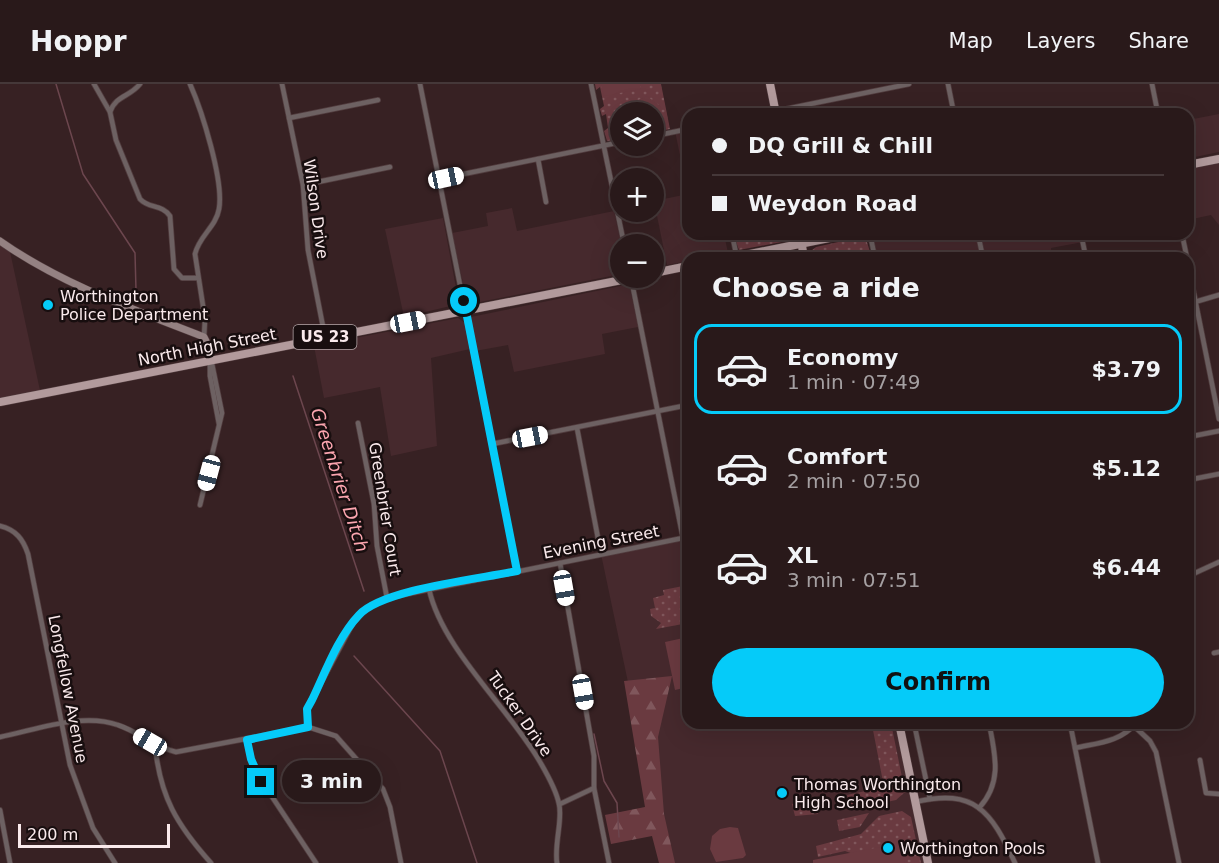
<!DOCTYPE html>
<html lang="en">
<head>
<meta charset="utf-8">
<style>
	:root { --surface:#29191a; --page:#312223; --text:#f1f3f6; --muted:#a5a0a2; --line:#453839; --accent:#05cbf9 }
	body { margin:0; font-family:"DejaVu Sans",sans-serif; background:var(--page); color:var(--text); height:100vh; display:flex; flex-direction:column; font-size:22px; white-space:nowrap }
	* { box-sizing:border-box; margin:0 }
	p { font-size:20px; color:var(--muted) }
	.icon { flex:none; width:33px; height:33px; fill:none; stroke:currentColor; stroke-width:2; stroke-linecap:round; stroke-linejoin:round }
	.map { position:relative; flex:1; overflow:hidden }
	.drawer { position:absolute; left:682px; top:168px; width:512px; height:477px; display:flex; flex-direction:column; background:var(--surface); border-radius:18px; box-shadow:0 6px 24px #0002,0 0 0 2px var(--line) }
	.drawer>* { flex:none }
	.guide { position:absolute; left:682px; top:24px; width:512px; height:132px; border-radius:18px; box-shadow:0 6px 24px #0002,0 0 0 2px var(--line); display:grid; align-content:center; height:132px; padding:0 30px; background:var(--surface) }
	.tools { position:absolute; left:610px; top:18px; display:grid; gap:12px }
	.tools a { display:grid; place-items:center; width:54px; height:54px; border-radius:50%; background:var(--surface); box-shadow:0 6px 24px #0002,0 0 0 2px var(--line); font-size:30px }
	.scale { position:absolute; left:18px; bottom:15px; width:152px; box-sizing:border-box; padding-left:6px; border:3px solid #faeaec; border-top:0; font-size:16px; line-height:21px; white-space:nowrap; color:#faeaec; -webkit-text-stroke:4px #180e0f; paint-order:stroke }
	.end { position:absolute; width:27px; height:27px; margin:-14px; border:8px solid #05cbf9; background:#111; box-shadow:0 0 0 3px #111 }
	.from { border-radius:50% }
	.bubble { position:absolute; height:42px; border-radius:21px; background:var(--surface); box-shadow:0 6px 24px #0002,0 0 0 2px var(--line); font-size:20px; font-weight:700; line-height:42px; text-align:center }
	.car { position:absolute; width:18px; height:36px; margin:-18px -9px; border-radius:8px; box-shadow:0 0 4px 2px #0007; background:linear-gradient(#fff 24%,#345 0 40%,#fff 0 76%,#345 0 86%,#fff 0) }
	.guide b { display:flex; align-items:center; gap:21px; height:57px; font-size:22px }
	.guide b+b { border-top:2px solid var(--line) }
	.guide i { width:15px; height:15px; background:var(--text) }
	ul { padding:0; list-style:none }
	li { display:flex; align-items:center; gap:18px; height:90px; margin:0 12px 9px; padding:0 18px; border:3px solid transparent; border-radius:18px }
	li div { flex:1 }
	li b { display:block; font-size:22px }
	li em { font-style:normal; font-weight:700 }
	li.on { border-color:var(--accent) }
	li>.icon { width:54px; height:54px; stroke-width:1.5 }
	h2 { padding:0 30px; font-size:27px; line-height:72px }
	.cta { display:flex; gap:12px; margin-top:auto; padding:12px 30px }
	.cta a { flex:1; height:69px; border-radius:36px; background:var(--accent); color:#111; font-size:24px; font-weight:700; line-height:69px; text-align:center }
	header { display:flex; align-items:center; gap:36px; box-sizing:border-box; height:84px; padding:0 30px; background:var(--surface); border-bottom:2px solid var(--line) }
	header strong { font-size:28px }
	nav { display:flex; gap:33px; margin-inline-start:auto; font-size:21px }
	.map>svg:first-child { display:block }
</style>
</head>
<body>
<header>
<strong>Hoppr</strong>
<nav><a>Map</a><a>Layers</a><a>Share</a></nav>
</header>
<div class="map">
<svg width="1219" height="779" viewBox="0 0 1219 779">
	<defs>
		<pattern id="grass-dots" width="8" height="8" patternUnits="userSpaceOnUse" patternTransform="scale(1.5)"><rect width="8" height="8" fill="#6a3a40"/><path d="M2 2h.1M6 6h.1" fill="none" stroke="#80575c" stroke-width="1.8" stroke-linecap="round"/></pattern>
		<pattern id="forest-firs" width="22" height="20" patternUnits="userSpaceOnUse" patternTransform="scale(1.5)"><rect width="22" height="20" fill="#6a3a40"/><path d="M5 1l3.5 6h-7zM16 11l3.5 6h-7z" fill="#80575c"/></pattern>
	</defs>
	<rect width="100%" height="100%" fill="#372123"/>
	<g fill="#46292d">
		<path d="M1219,30V68L1195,73L1197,80L1219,78V141L1211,131L1188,136V36Z"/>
		<path d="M688,45V150H724L728,169L688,174V177L667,181L654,117L688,110L675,47Z"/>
		<path d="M512,124L517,147L614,127L621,160V190L470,220L467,217L452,149L488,142L486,129Z"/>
		<path d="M443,134L459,220L404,233L385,145Z"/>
		<path d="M870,150H1087L1082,151L1083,158L1051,164V168L1038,171V174H875Z"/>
		<path d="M0,157L9,163L41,311L0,319Z"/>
		<path d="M625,201L630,205L638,243L602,250L605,270L514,288L508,261L475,267L471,233Z"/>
		<path d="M458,234L465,239L470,265L431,274L437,362L391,372L380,303L324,314L314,262Z"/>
		<path d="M688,454V639H899L928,779H666L601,470Z"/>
	</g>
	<g fill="url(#grass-dots)">
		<path d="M595,0H661L670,45L657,48L654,44V28H621V55L607,57L604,47L608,44L606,30L602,32L600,25L604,22L600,3L596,6Z"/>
		<path d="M733,150H793L787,157L739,166Z"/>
		<path d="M865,152L872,174H809L811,167L816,163Z"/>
		<path d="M688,501V539L656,545L661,539L651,532L650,525L655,524L653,514L664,511L663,506Z"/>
		<path d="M868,639H891L905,708L896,716L850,726L846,724L850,722L847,711L884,703L873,646H869Z"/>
		<path d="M795,719L796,724L816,720L818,730L795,732L792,720Z"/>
		<path d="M902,727L911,733L921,779H878L845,767L818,773L816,762L861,750L879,732Z"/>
		<path d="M869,729L860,743L839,747L837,736Z"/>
	</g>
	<path fill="url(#forest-firs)" d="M672,592L658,653L664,730L675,779H659L652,752L611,760L605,731L645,723L624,597Z"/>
	<g fill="#6a3a40">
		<path d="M601,0H640L641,5L604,12Z"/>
		<path d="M647,12L660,22L662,39L654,41V28H633L631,19Z"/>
		<path d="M688,553V603L675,606L665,558Z"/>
		<path d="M730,743L738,744L746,771L743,774L716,778L710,765L712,752L720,745Z"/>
		<path d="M901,759L905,779H813V776Z"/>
	</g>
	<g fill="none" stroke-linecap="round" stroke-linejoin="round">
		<g stroke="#6c464e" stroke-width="1.5">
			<path d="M56,0L83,90L135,169L136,206"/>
			<path d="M293,292L364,507"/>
			<path d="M354,572L440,667L477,779"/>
			<path d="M594,650L604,697L617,719L619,753"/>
		</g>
		<g stroke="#523d3f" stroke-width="6">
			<g id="street">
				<path d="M94,0L110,28C116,11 130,13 140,0"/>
				<path d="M190,0C202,27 224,97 219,125C216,143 199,152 195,170L205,235L204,253"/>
				<path d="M282,0L303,101L308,166L325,253"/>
				<path d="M420,0L517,487"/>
				<path d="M591,0L624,160"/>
				<path d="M948,0L954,30"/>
				<path d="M1152,0L1158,30"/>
				<path d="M110,28L116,56L140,115C149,125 162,120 170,132L174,185L182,194H197"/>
				<path d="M761,30L909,0"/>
				<path d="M289,34L378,16"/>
				<path d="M654,52L688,45"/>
				<path d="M538,75L546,118"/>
				<path d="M439,95L621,58"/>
				<path d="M303,101L390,83"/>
				<path d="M732,150L737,174"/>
				<path d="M870,150L875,174"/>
				<path d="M978,150L983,174"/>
				<path d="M1081,150L1086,174"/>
				<path d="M1182,150L1187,174"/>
				<path d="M1188,180L1219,335"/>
				<path d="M631,194L683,454"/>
				<path d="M1188,220L1219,211"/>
				<path d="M210,281V292L219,340"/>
				<path d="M358,339L374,420L377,462L387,514"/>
				<path d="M577,344L601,470"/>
				<path d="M1188,353L1219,347"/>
				<path d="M492,360L688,321"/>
				<path d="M1188,396L1219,390"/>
				<path d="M200,421L222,329L211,275"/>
				<path d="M0,442C16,446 23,455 28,470L70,681L93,744L115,779"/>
				<path d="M560,479L594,672V704L609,779"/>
				<path d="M1195,489L1219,478"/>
				<path d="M429,505C442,565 509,624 540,678C547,690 556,705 559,720C563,735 554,760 557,779"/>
				<path d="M1214,569L1219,568"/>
				<path d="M914,639L930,715"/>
				<path d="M1070,639L1098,779"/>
				<path d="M1134,642L1150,657L1156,668L1179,779"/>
				<path d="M308,643L307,625L353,539L367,524L387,514L688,453"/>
				<path d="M0,653C36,646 82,628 118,641C139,648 154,663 176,668L308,643L336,652L383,705L390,723L401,779"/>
				<path d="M247,656L255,687L316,779"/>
				<path d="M155,661C160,713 177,741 211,779"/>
				<path d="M1075,664C1097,659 1121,658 1136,639"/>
				<path d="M1200,676L1206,709L1219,710"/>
				<path d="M915,718C975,704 991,727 1015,779"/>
				<path d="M560,720L594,704"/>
				<path d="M979,724C1003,698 995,670 989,639"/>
				<path d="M0,726L10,779"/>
			</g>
		</g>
		<g stroke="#523d3f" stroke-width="8">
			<path id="secondary" d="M0,157C61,200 135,226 204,253L209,263L211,275"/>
		</g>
		<g stroke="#523d3f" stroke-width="9">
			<g id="primary">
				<path d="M770,0L776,30"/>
				<path d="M1188,81L1219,75"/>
				<path d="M800,150L804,174"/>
				<path d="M730,174L849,150"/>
				<path d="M654,189L688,182"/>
				<path d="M0,318L632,194"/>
				<path d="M899,639L928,779"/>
			</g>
		</g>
		<use href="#street" stroke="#6d6162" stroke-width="4.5"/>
		<use href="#secondary" stroke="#948182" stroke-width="7"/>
		<use href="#primary" stroke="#b29a9c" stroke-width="8"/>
	</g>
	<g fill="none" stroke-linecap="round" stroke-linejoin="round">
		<path stroke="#05cbf9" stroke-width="8" d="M261,698L251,675L247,656L308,643L307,625L312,616C325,589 338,553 359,531C383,505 479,495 517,487L464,217"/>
	</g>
	<g fill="#05cbf9" stroke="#180e0f" stroke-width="2">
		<circle cx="48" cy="221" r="6"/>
		<circle cx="782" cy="709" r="6"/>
		<circle cx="888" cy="764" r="6"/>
	</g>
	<g text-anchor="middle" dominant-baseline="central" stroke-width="5" stroke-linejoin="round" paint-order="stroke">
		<rect fill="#180e0f" stroke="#b6a8aa" stroke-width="1.5" x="293.5" y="241" width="63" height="24" rx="4.5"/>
		<g font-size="15" font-weight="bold" fill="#faeaec">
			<text x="325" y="253">US 23</text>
		</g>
		<g font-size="16" fill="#faeaec" stroke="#180e0f">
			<text transform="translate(316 125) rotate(82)">Wilson Drive</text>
			<text transform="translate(207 263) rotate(-11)">North High Street</text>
			<text transform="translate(385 425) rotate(81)">Greenbrier Court</text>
			<text transform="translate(601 458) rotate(-11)">Evening Street</text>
			<text transform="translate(68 605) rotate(79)">Longfellow Avenue</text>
			<text transform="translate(520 630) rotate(55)">Tucker Drive</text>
		</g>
		<g font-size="16" fill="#faeaec" stroke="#180e0f" text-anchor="start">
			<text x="60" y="212">Worthington<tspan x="60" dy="18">Police Department</tspan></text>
			<text x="794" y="700">Thomas Worthington<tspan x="794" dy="18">High School</tspan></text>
			<text x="900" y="764">Worthington Pools</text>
		</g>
		<g font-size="18" font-style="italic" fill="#fba5af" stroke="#180e0f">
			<text transform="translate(340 396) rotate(72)">Greenbrier Ditch</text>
		</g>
	</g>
</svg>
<div class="tools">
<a><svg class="icon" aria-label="layers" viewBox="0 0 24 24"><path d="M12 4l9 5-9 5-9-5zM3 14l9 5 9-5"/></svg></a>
<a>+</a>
<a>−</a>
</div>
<div class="scale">200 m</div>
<i class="end from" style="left:464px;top:217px"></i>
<i class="end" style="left:261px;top:698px"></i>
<div class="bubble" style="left:282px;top:676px;width:99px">3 min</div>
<i class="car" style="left:446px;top:94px;rotate:78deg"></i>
<i class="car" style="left:408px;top:238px;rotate:79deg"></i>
<i class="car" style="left:530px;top:353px;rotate:79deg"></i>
<i class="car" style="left:209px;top:389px;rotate:195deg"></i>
<i class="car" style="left:564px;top:504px;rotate:170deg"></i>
<i class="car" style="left:583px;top:608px;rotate:170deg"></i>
<i class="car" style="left:150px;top:658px;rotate:300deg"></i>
<div class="guide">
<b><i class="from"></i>DQ Grill &amp; Chill</b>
<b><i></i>Weydon Road</b>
</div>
<section class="drawer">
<h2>Choose a ride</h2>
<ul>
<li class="on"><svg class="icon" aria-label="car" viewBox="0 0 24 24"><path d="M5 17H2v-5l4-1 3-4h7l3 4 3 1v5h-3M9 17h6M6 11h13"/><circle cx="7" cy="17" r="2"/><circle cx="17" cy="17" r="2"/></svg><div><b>Economy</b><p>1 min · 07:49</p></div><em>$3.79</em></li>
<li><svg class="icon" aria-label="car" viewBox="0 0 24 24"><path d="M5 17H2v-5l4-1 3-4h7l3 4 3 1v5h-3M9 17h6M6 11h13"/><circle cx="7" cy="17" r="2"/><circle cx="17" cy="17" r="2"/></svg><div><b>Comfort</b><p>2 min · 07:50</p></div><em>$5.12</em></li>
<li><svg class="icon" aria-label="car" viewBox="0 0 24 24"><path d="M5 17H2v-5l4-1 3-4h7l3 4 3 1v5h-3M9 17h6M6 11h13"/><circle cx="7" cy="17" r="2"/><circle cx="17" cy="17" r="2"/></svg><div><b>XL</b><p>3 min · 07:51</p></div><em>$6.44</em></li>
</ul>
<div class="cta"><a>Confirm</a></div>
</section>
</div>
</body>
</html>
